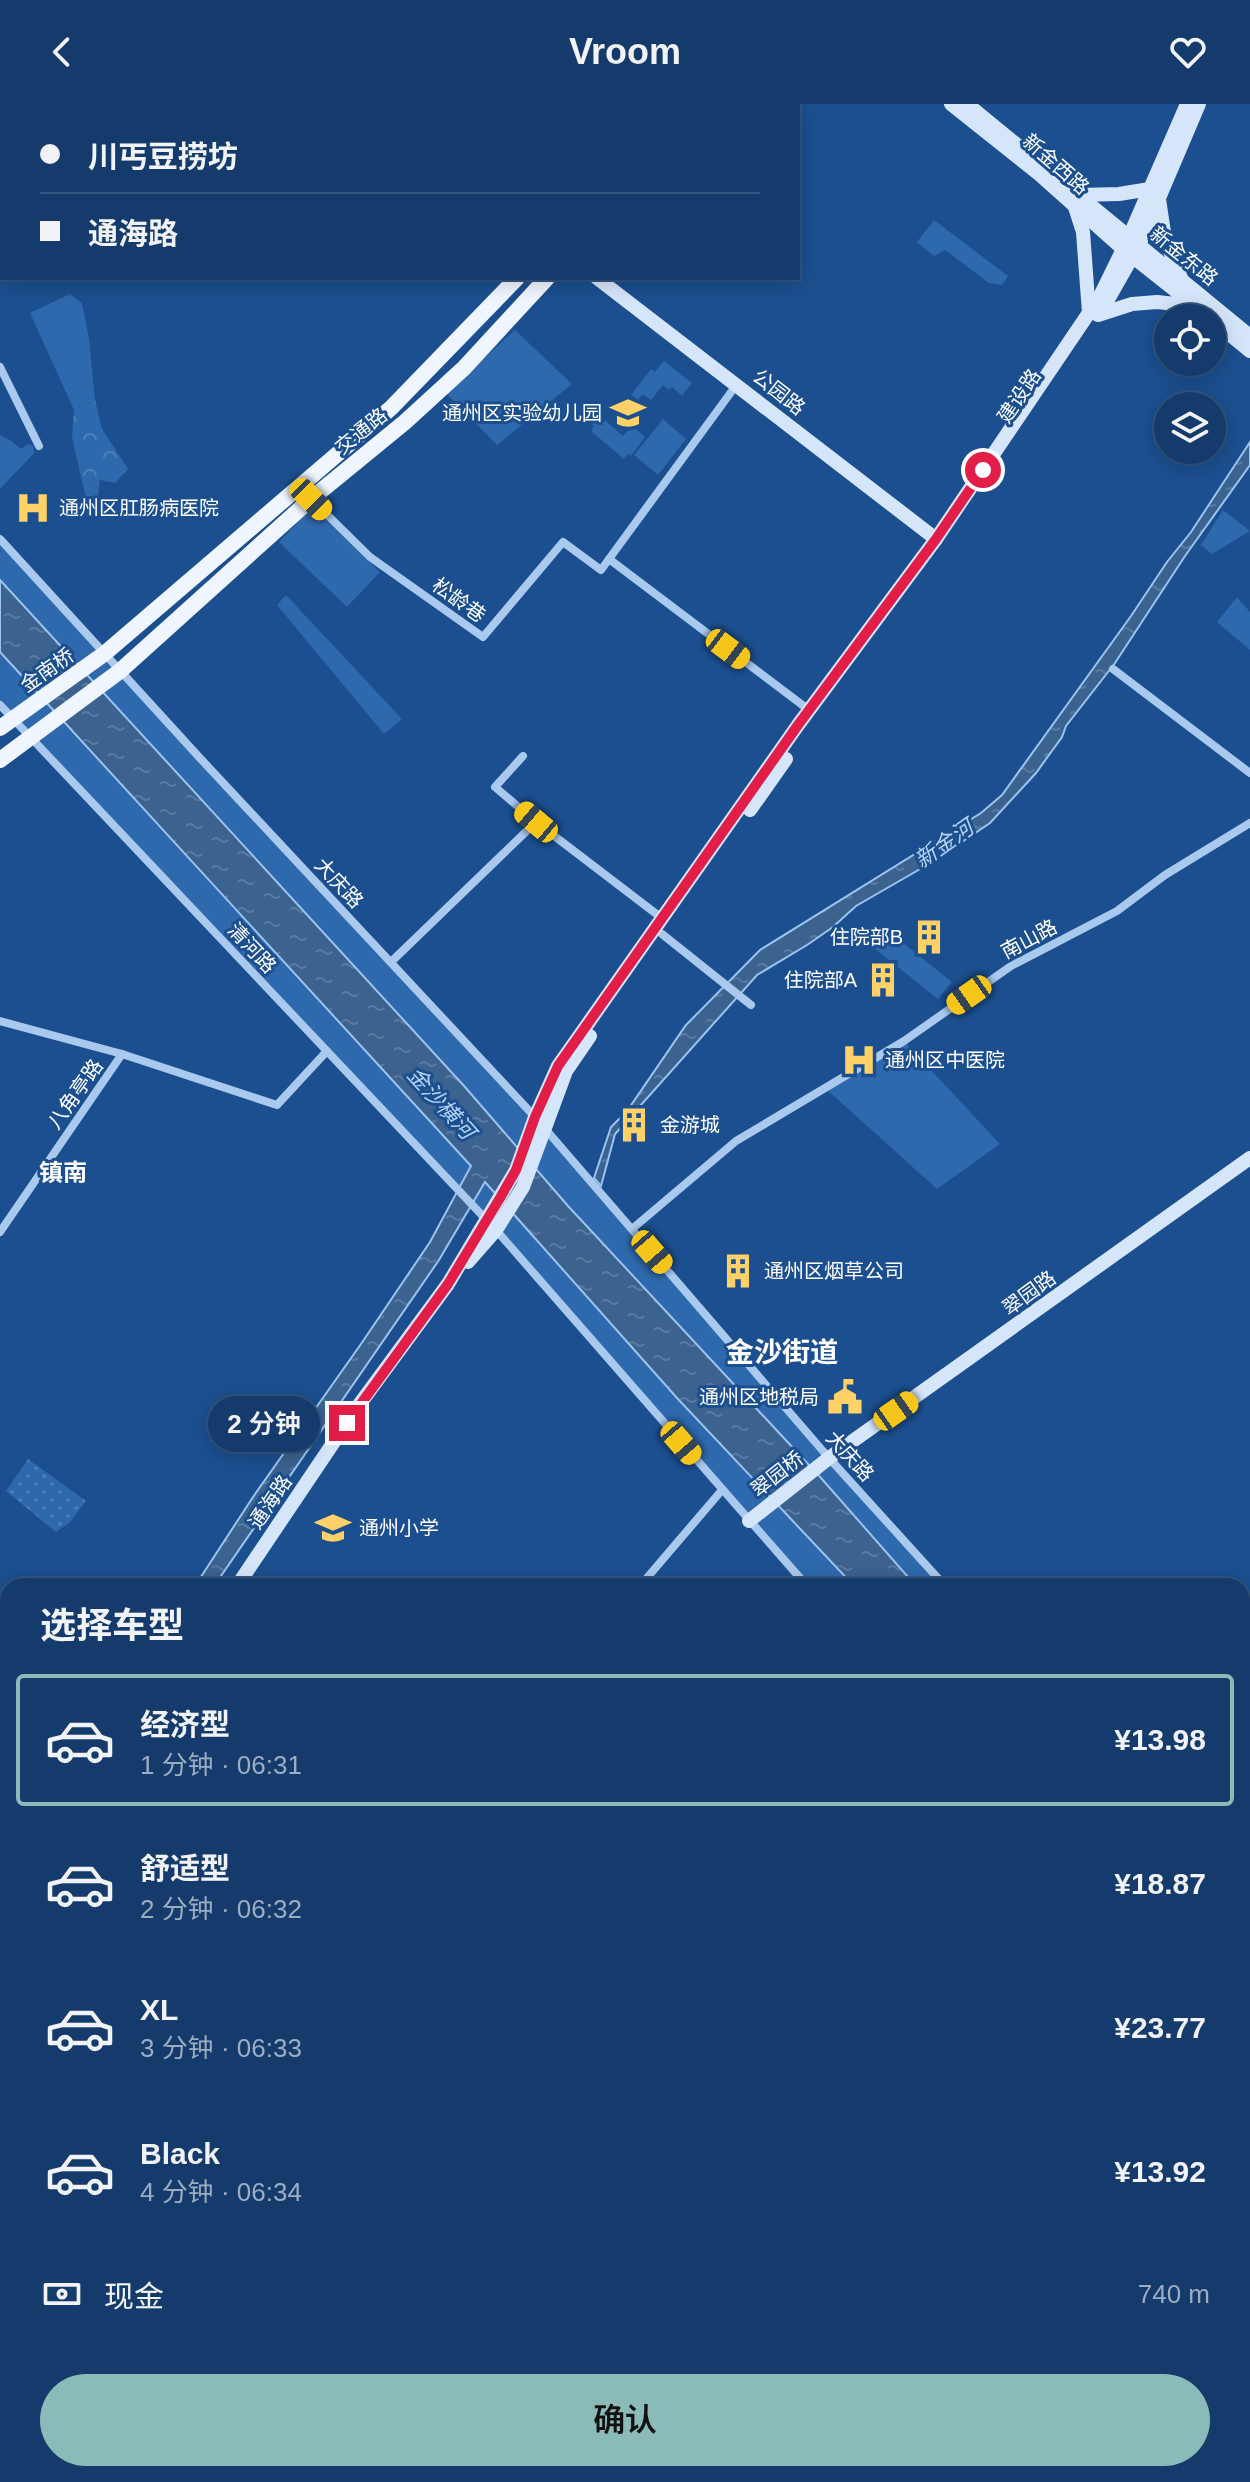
<!DOCTYPE html>
<html lang="zh">
<head>
<meta charset="utf-8">
<style>
	:root { --surface:#143b6b; --page:#214673; --text:#f1f3f6; --muted:#9dadc1; --line:#33557e; --accent:#8bbbb9 }
	body { margin:0; font-family:Helvetica,"Noto Sans SC",sans-serif; background:var(--page); color:var(--text); height:100vh; display:flex; flex-direction:column; font-size:30px; white-space:nowrap }
	* { box-sizing:border-box; margin:0 }
	p { font-size:26px; color:var(--muted) }
	.icon { flex:none; width:44px; height:44px; fill:none; stroke:currentColor; stroke-width:2; stroke-linecap:round; stroke-linejoin:round }
	.map { position:relative; flex:1; overflow:hidden }
	.panel { position:absolute; left:0px; top:1474px; width:1250px; height:904px; display:flex; flex-direction:column; background:var(--surface); border-radius:24px 24px 0 0; box-shadow:0 4px 20px #0003,0 0 0 2px var(--line) }
	.panel>* { flex:none }
	.banner { position:absolute; left:0px; top:0px; width:800px; height:176px; box-shadow:0 4px 20px #0003,0 0 0 2px var(--line); display:grid; align-content:center; height:176px; padding:0 40px; background:var(--surface) }
	.buttons { position:absolute; left:1154px; top:200px; display:grid; gap:16px }
	.buttons a { display:grid; place-items:center; width:72px; height:72px; border-radius:50%; background:var(--surface); box-shadow:0 4px 20px #0003,0 0 0 2px var(--line); font-size:40px }
	.end { position:absolute; width:36px; height:36px; margin:-18px; border:10px solid #e11d48; background:#fff; box-shadow:0 0 0 4px #fff }
	.from { border-radius:50% }
	.bubble { position:absolute; height:56px; border-radius:28px; background:var(--surface); box-shadow:0 4px 20px #0003,0 0 0 2px var(--line); font-size:26px; font-weight:600; line-height:56px; text-align:center }
	.car { position:absolute; width:24px; height:48px; margin:-24px -12px; border-radius:10px; box-shadow:0 0 6px 2px #0007; background:linear-gradient(#f5c518 24%,#345 0 40%,#f5c518 0 76%,#345 0 86%,#f5c518 0) }
	.banner b { display:flex; align-items:center; gap:28px; height:76px; font-size:30px }
	.banner b+b { border-top:2px solid var(--line) }
	.banner i { width:20px; height:20px; background:var(--text) }
	ul { padding:0; list-style:none }
	li { display:flex; align-items:center; gap:24px; height:132px; margin:0 16px 12px; padding:0 24px; border:4px solid transparent; border-radius:8px }
	li div { flex:1 }
	li b { display:block; font-size:30px }
	li em { font-style:normal; font-weight:600 }
	li.current { border-color:var(--accent) }
	li>.icon { width:72px; height:72px; stroke-width:1.5 }
	h2 { padding:0 40px; font-size:36px; line-height:96px }
	.pay { display:flex; align-items:center; gap:20px; height:88px; padding:0 40px; font-size:30px }
	.pay p { margin-inline-start:auto }
	.primary-button { display:flex; gap:16px; margin-top:auto; padding:16px 40px }
	.primary-button a { flex:1; height:92px; border-radius:48px; background:var(--accent); color:#111; font-size:32px; font-weight:600; line-height:92px; text-align:center }
	header { display:flex; justify-content:space-between; align-items:center; height:104px; padding:0 40px; background:var(--surface); font-size:36px; font-weight:600 }
	.map>svg:first-child { display:block }
</style>
</head>
<body>
<header><svg class="icon" aria-label="back" viewBox="0 0 24 24"><path d="M15 5l-7 7 7 7"/></svg>Vroom<svg class="icon" aria-label="heart" viewBox="0 0 24 24"><path d="M12 20l-8-8c-3-5 5-10 8-4 3-6 11-1 8 4z"/></svg></header>
<div class="map">
<svg width="1250" height="2378" viewBox="0 0 1250 2378">
	<defs>
		<pattern id="forest-crowns" width="20" height="18" patternUnits="userSpaceOnUse" patternTransform="scale(2)"><rect width="20" height="18" fill="#2e69ad"/><path d="M2 6a3 3 0 1 1 6 0M12 15a3 3 0 1 1 6 0" fill="none" stroke="#4d80b9"/></pattern>
		<pattern id="garden-dots" width="8" height="8" patternUnits="userSpaceOnUse" patternTransform="scale(2)"><rect width="8" height="8" fill="#2e69ad"/><path d="M2 2h.1M6 6h.1" fill="none" stroke="#4d80b9" stroke-width="1.8" stroke-linecap="round"/></pattern>
		<pattern id="water-ripples" width="26" height="14" patternUnits="userSpaceOnUse" patternTransform="scale(2)"><rect width="26" height="14" fill="#3c6290"/><path d="M2 4q2-2 4 0t4 0M15 11q2-2 4 0t4 0" fill="none" stroke="#597aa1"/></pattern>
	</defs>
	<rect width="100%" height="100%" fill="#1b4f8f"/>
	<g fill="#2e69ad">
		<path d="M934,116L1008,172L1002,181L989,179L945,146L934,152L917,138Z"/>
		<path d="M70,190L82,199L89,235L95,296L74,306L30,209Z"/>
		<path d="M515,226L572,280L497,341L446,289Z"/>
		<path d="M664,257L692,279L682,292L672,283L669,286L663,281L651,296L643,290L638,296L631,291L651,265L655,268Z"/>
		<path d="M587,308L601,319L606,317L623,332L632,322L645,333L631,352L628,350L624,355L591,327L594,322L584,313Z"/>
		<path d="M663,315L686,335L658,371L634,351Z"/>
		<path d="M0,331L10,336L21,345L28,340L33,342L34,349L0,385Z"/>
		<path d="M312,403L380,468L347,503L279,438Z"/>
		<path d="M1223,406L1250,427L1212,450L1201,441Z"/>
		<path d="M0,434L535,1013L943,1482H916L821,1374L568,1102L465,983L0,476Z"/>
		<path d="M286,491L402,615L384,630L277,501Z"/>
		<path d="M1237,493L1250,508V546L1217,518Z"/>
		<path d="M0,548L340,917L677,1294L854,1482H807L496,1126L0,601Z"/>
		<path d="M888,827L952,878L938,895L874,844Z"/>
		<path d="M904,937L1000,1040L937,1085L825,984Z"/>
		<path d="M1242,1722L1250,1725V1852L1242,1844Z"/>
	</g>
	<path fill="url(#forest-crowns)" d="M95,296L102,325L128,365L115,379L100,376L97,398L87,399L72,333L74,306Z"/>
	<path fill="url(#garden-dots)" d="M28,1355L86,1397L69,1419L56,1428L6,1387Z"/>
	<g fill="url(#water-ripples)" stroke="#9cc4f0" stroke-width="2">
		<path d="M1250,338V361L1185,452L1115,559L1066,622L1062,633L1036,669L990,719L934,757L856,802L833,823L807,841L757,871L615,1030L601,1082L594,1074L611,1023L627,1007L686,921L760,846L981,709L1002,691L1131,512L1167,458L1191,428Z"/>
		<path d="M0,476L465,983L568,1102L821,1374L916,1482H854L677,1294L485,1078L439,1156L214,1482H195L253,1393L361,1240L430,1138L471,1062L0,548Z"/>
	</g>
	<g fill="none" stroke-linecap="round" stroke-linejoin="round">
		<g stroke="#a9c9ee" stroke-width="8">
			<path d="M54,2L56,0"/>
			<path d="M0,50L2,48"/>
			<path d="M0,263L39,342"/>
			<path d="M737,280L609,455L809,606"/>
			<path d="M311,395L370,453L483,533L563,438L601,466L609,455"/>
			<path d="M0,435L199,653L535,1013L829,1354L945,1482"/>
			<path d="M1113,565L1250,669"/>
			<path d="M0,601L496,1126L807,1482"/>
			<path d="M523,652L495,683L536,718"/>
			<path d="M662,830L751,901"/>
			<path d="M391,858L536,718L663,815"/>
			<path d="M0,917L122,950L277,1001L327,947"/>
			<path d="M632,1125L736,1037L904,937L1011,862L1117,807L1165,771L1250,719"/>
			<path d="M0,1128L122,950"/>
			<path d="M640,1482L722,1386"/>
			<path d="M1242,1719L1250,1722"/>
			<path d="M0,1730L8,1718"/>
			<path d="M1242,1973L1250,1982"/>
			<path d="M0,2061L8,2067"/>
		</g>
		<g stroke="#d6e6fa" stroke-width="14">
			<path d="M369,0L372,2"/>
			<path d="M951,0L1039,70L1123,145L1210,214"/>
			<path d="M967,0L1250,232"/>
			<path d="M1079,91L1119,90L1150,85"/>
			<path d="M1159,95L1165,135L1181,174"/>
			<path d="M1075,103L1083,128L1089,209"/>
			<path d="M597,174L936,435"/>
			<path d="M1106,199L1139,141L1199,0"/>
			<path d="M1098,211L1132,200L1157,198L1195,202"/>
			<path d="M1212,216L1250,247"/>
			<path d="M750,706L786,655"/>
			<path d="M468,1158L496,1126L523,1083L566,967L590,932"/>
			<path d="M749,1417L829,1354L1250,1054"/>
			<path d="M237,1482L356,1305L448,1180L516,1066L535,1013L558,962L798,621L936,435L1099,194L1129,133L1187,0"/>
			<path d="M0,1498L8,1505"/>
			<path d="M0,1515L8,1522"/>
			<path d="M0,1833L8,1821"/>
			<path d="M1242,1900L1250,1895"/>
			<path d="M1242,1919L1250,1914"/>
			<path d="M1008,2370L1013,2378"/>
			<path d="M435,2378L448,2370"/>
			<path d="M467,2378L480,2370"/>
			<path d="M989,2378L998,2370"/>
		</g>
		<g stroke="#f0f6ff" stroke-width="16">
			<path d="M638,2L639,0"/>
			<path d="M664,2L665,0"/>
			<path d="M0,624L104,550L355,335L391,304L517,174"/>
			<path d="M0,656L120,567L311,395L405,318L464,264L547,174"/>
		</g>
	</g>
	<g fill="none" stroke-linecap="round" stroke-linejoin="round">
		<path stroke="#e11d48" stroke-width="10" d="M347,1319L448,1180L500,1094L516,1066L535,1013L558,962L798,621L936,435L983,366"/>
	</g>
	<defs>
		<g id="school-bare" transform="scale(2.76)"><path d="M0-5L7-2L0 1L-7-2ZM-4 1L0 2.5L4 1V4Q0 6-4 4Z" fill="#ffd166" stroke="#1b4f8f" stroke-width="2.5" paint-order="stroke"/></g>
		<g id="hospital-bare" transform="scale(2.76)"><path d="M-5-5h3v3.5h4V-5h3V5h-3V1.5h-4V5h-3Z" fill="#ffd166" stroke="#1b4f8f" stroke-width="2.5" paint-order="stroke"/></g>
		<g id="building-bare" transform="scale(2.76)"><path d="M-4-6H4V6H1V3H-1V6H-4ZM-2.5-4.3h1.7v1.8h-1.7ZM.8-4.3h1.7v1.8H.8ZM-2.5-1h1.7V.8h-1.7ZM.8-1h1.7V.8H.8Z" fill="#ffd166" stroke="#1b4f8f" stroke-width="2.5" paint-order="stroke"/></g>
		<g id="civic-bare" transform="scale(2.76)"><path d="M-.6-6.5H3V-4.5H.6V-3L4-1V1h2V6H-6V1h2V-1L-.6-3ZM-1.2 2.5V6h2.4V2.5Z" fill="#ffd166" stroke="#1b4f8f" stroke-width="2.5" paint-order="stroke"/></g>
	</defs>
	<g fill-rule="evenodd">
		<use href="#school-bare" x="628" y="309"/>
		<use href="#hospital-bare" x="33" y="404"/>
		<use href="#building-bare" x="929" y="833"/>
		<use href="#building-bare" x="883" y="876"/>
		<use href="#hospital-bare" x="859" y="956"/>
		<use href="#building-bare" x="634" y="1021"/>
		<use href="#building-bare" x="738" y="1167"/>
		<use href="#civic-bare" x="845" y="1293"/>
		<use href="#school-bare" x="333" y="1424"/>
	</g>
	<g text-anchor="middle" dominant-baseline="central" stroke-width="6" stroke-linejoin="round" paint-order="stroke">
		<g font-size="20" fill="#fff" stroke="#1b4f8f">
			<text transform="translate(1056 60) rotate(41)">新金西路</text>
			<text transform="translate(1184 152) rotate(39)">新金东路</text>
			<text transform="translate(779 288) rotate(38)">公园路</text>
			<text transform="translate(1019 292) rotate(-56)">建设路</text>
			<text transform="translate(361 327) rotate(-39)">交通路</text>
			<text transform="translate(459 496) rotate(36)">松龄巷</text>
			<text transform="translate(47 566) rotate(-35)">金南桥</text>
			<text transform="translate(339 779) rotate(47)">大庆路</text>
			<text transform="translate(1029 835) rotate(-28)">南山路</text>
			<text transform="translate(252 844) rotate(47)">清河路</text>
			<text transform="translate(75 990) rotate(-55)">八角亭路</text>
			<text transform="translate(1029 1189) rotate(-36)">翠园路</text>
			<text transform="translate(850 1352) rotate(48)">大庆路</text>
			<text transform="translate(777 1370) rotate(-38)">翠园桥</text>
			<text transform="translate(270 1398) rotate(-56)">通海路</text>
		</g>
		<g font-size="20" fill="#fff" stroke="#1b4f8f" text-anchor="start">
			<text x="602" y="309" text-anchor="end">通州区实验幼儿园</text>
			<text x="59" y="404">通州区肛肠病医院</text>
			<text x="903" y="833" text-anchor="end">住院部B</text>
			<text x="857" y="876" text-anchor="end">住院部A</text>
			<text x="885" y="956">通州区中医院</text>
			<text x="660" y="1021">金游城</text>
			<text x="764" y="1167">通州区烟草公司</text>
			<text x="819" y="1293" text-anchor="end">通州区地税局</text>
			<text x="359" y="1424">通州小学</text>
		</g>
		<g font-size="22" font-style="italic" fill="#b5d3f5" stroke="#1b4f8f">
			<text transform="translate(944 740) rotate(-35)">新金河</text>
			<text transform="translate(441 999) rotate(48)">金沙横河</text>
		</g>
		<g font-size="24" font-weight="bold" fill="#fff" stroke="#1b4f8f">
			<text x="63" y="1068">镇南</text>
		</g>
		<g font-size="28" font-weight="bold" fill="#fff" stroke="#1b4f8f">
			<text x="782" y="1248">金沙街道</text>
		</g>
	</g>
</svg>
<div class="buttons">
<a><svg class="icon" aria-label="locate" viewBox="0 0 24 24"><circle cx="12" cy="12" r="6"/><path d="M12 2v4M12 18v4M2 12h4M18 12h4"/></svg></a>
<a><svg class="icon" aria-label="layers" viewBox="0 0 24 24"><path d="M12 4l9 5-9 5-9-5zM3 14l9 5 9-5"/></svg></a>
</div>
<i class="end from" style="left:983px;top:366px"></i>
<i class="end" style="left:347px;top:1319px"></i>
<div class="bubble" style="left:208px;top:1292px;width:112px">2 分钟</div>
<i class="car" style="left:311px;top:395px;rotate:135deg"></i>
<i class="car" style="left:728px;top:545px;rotate:127deg"></i>
<i class="car" style="left:536px;top:718px;rotate:310deg"></i>
<i class="car" style="left:969px;top:891px;rotate:235deg"></i>
<i class="car" style="left:652px;top:1148px;rotate:139deg"></i>
<i class="car" style="left:896px;top:1307px;rotate:55deg"></i>
<i class="car" style="left:681px;top:1339px;rotate:139deg"></i>
<div class="banner">
<b><i class="from"></i>川丐豆捞坊</b>
<b><i></i>通海路</b>
</div>
<section class="panel">
<h2>选择车型</h2>
<ul>
<li class="current"><svg class="icon" aria-label="car" viewBox="0 0 24 24"><path d="M5 17H2v-5l4-1 3-4h7l3 4 3 1v5h-3M9 17h6M6 11h13"/><circle cx="7" cy="17" r="2"/><circle cx="17" cy="17" r="2"/></svg><div><b>经济型</b><p>1 分钟 · 06:31</p></div><em>¥13.98</em></li>
<li><svg class="icon" aria-label="car" viewBox="0 0 24 24"><path d="M5 17H2v-5l4-1 3-4h7l3 4 3 1v5h-3M9 17h6M6 11h13"/><circle cx="7" cy="17" r="2"/><circle cx="17" cy="17" r="2"/></svg><div><b>舒适型</b><p>2 分钟 · 06:32</p></div><em>¥18.87</em></li>
<li><svg class="icon" aria-label="car" viewBox="0 0 24 24"><path d="M5 17H2v-5l4-1 3-4h7l3 4 3 1v5h-3M9 17h6M6 11h13"/><circle cx="7" cy="17" r="2"/><circle cx="17" cy="17" r="2"/></svg><div><b>XL</b><p>3 分钟 · 06:33</p></div><em>¥23.77</em></li>
<li><svg class="icon" aria-label="car" viewBox="0 0 24 24"><path d="M5 17H2v-5l4-1 3-4h7l3 4 3 1v5h-3M9 17h6M6 11h13"/><circle cx="7" cy="17" r="2"/><circle cx="17" cy="17" r="2"/></svg><div><b>Black</b><p>4 分钟 · 06:34</p></div><em>¥13.92</em></li>
</ul>
<div class="pay"><svg class="icon" aria-label="cash" viewBox="0 0 24 24"><path d="M3 7h18v10H3z"/><circle cx="12" cy="12" r="2"/></svg>现金<p>740 m</p></div>
<div class="primary-button"><a>确认</a></div>
</section>
</div>
</body>
</html>
